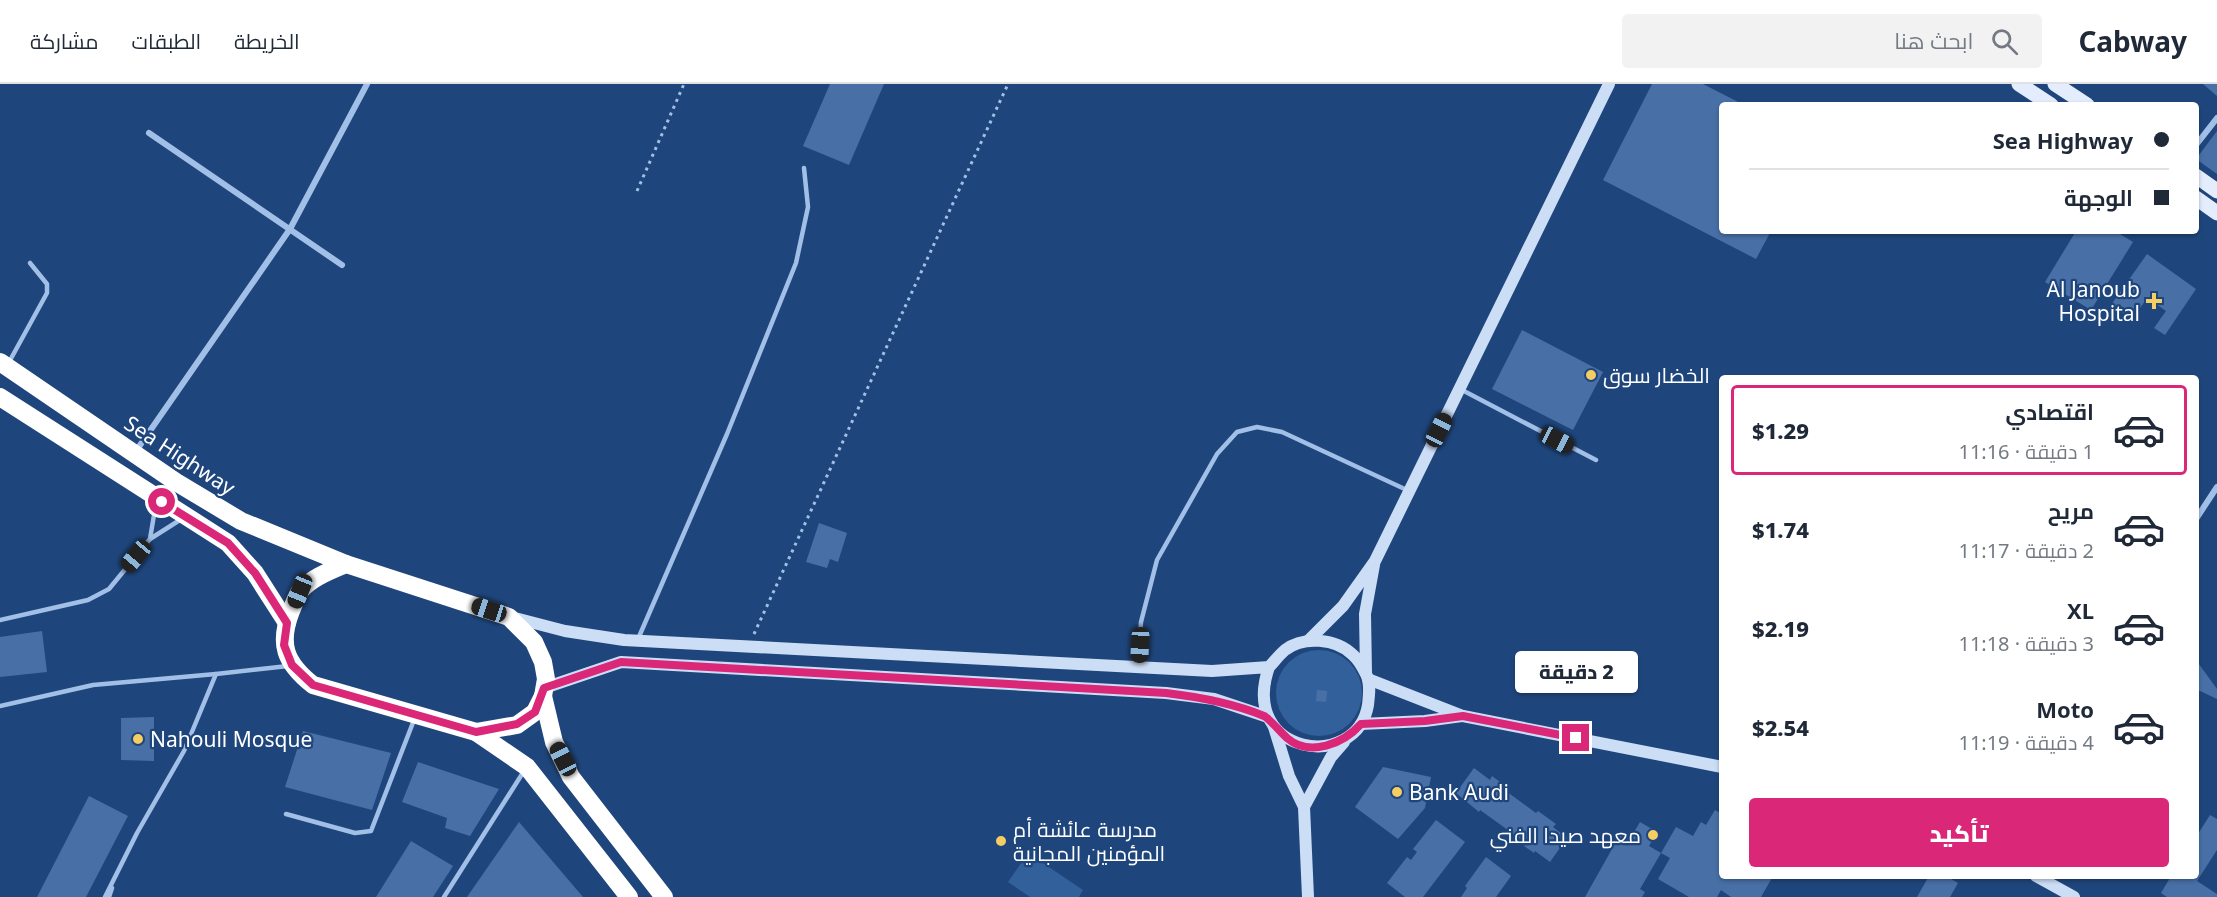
<!DOCTYPE html>
<html lang="ar">
<head>
<meta charset="utf-8">
<style>
	:root { --surface:#fff; --page:#f2f2f3; --text:#1f2937; --muted:#747a83; --line:#e0e1e3; --accent:#db2777 }
	body { margin:0; font-family:"Noto Sans",Cairo,sans-serif; background:var(--page); color:var(--text); direction:rtl; height:100vh; display:flex; flex-direction:column; font-size:22px; white-space:nowrap }
	* { box-sizing:border-box; margin:0 }
	p { font-size:20px; color:var(--muted) }
	.icon { flex:none; width:33px; height:33px; fill:none; stroke:currentColor; stroke-width:2; stroke-linecap:round; stroke-linejoin:round }
	.map { position:relative; flex:1; overflow:hidden; direction:ltr }
	.details { position:absolute; left:1719px; top:291px; width:480px; height:504px; display:flex; flex-direction:column; background:var(--surface); border-radius:6px; box-shadow:0 2px 4px #0004; direction:rtl }
	.details>* { flex:none }
	.guide { position:absolute; left:1719px; top:18px; width:480px; height:132px; border-radius:6px; box-shadow:0 2px 4px #0004; direction:rtl; display:grid; align-content:center; height:132px; padding:0 30px; background:var(--surface) }
	.end { position:absolute; width:27px; height:27px; margin:-14px; border:8px solid #db2777; background:#fff; box-shadow:0 0 0 3px #fff }
	.from { border-radius:50% }
	.bubble { position:absolute; height:42px; border-radius:6px; background:var(--surface); box-shadow:0 2px 4px #0004; font-size:20px; font-weight:800; line-height:42px; text-align:center; direction:rtl }
	.car { position:absolute; width:18px; height:36px; margin:-18px -9px; border-radius:8px; box-shadow:0 0 4px 2px #0007; background:linear-gradient(#222 24%,#8ab4d8 0 40%,#222 0 76%,#8ab4d8 0 86%,#222 0) }
	.guide b { display:flex; align-items:center; gap:21px; height:57px; font-size:22px }
	.guide b+b { border-top:2px solid var(--line) }
	.guide i { width:15px; height:15px; background:var(--text) }
	ul { padding:10px 0 0; list-style:none }
	li { display:flex; align-items:center; gap:18px; height:90px; margin:0 12px 9px; padding:0 18px; border:3px solid transparent; border-radius:6px }
	li div { flex:1 }
	li b { display:block; font-size:22px }
	li em { font-style:normal; font-weight:800 }
	li.active { border-color:var(--accent) }
	li>.icon { width:54px; height:54px; stroke-width:1.5 }
	.button { display:flex; gap:12px; margin-top:auto; padding:12px 30px }
	.button a { flex:1; height:69px; border-radius:6px; background:var(--accent); color:#fff; font-size:24px; font-weight:800; line-height:69px; text-align:center }
	header { display:flex; align-items:center; gap:36px; box-sizing:border-box; height:84px; padding:0 30px; background:var(--surface); border-bottom:2px solid var(--line) }
	header strong { font-size:28px }
	nav { display:flex; gap:33px; margin-inline-start:auto; font-size:21px }
	.search { width:420px; height:54px; background:var(--page); display:flex; align-items:center; gap:15px; box-sizing:border-box; padding:0 21px; border-radius:6px; color:var(--muted); font-size:22px }
	.map>svg:first-child { display:block }
</style>
</head>
<body>
<header>
<strong>Cabway</strong>
<div class="search"><svg class="icon" aria-label="search" viewBox="0 0 24 24"><circle cx="10" cy="10" r="6"/><path d="M15 15l6 6"/></svg>ابحث هنا</div>
<nav><a>الخريطة</a><a>الطبقات</a><a>مشاركة</a></nav>
</header>
<div class="map">
<svg width="2217" height="813" viewBox="0 0 2217 813">
	<rect width="100%" height="100%" fill="#1f467c"/>
	<g fill="#32609a">
		<circle cx="1319" cy="609" r="43"/>
		<path d="M1028,769L1083,806L1079,813H1030L1008,798Z"/>
	</g>
	<g fill="#4870a6">
		<path d="M830,0H884L849,81L803,62Z"/>
		<path d="M1652,0H1703L1744,21H1722V147H1771L1756,175L1603,96Z"/>
		<path d="M2203,0H2217V12Z"/>
		<path d="M2217,47V90L2196,75Z"/>
		<path d="M2076,147H2115L2133,158L2091,226L2045,198Z"/>
		<path d="M2147,170L2196,205L2165,251L2154,244L2166,227L2147,214L2132,236L2111,221Z"/>
		<path d="M1522,246L1603,288L1573,346L1492,305Z"/>
		<path d="M819,439L847,449L838,478L830,475L827,484L806,478Z"/>
		<path d="M42,547L47,588L0,593V553Z"/>
		<path d="M2196,576L2217,605V615L2196,605Z"/>
		<path d="M1317,606L1327,607L1326,618L1316,617Z"/>
		<path d="M154,633V677L121,676V634Z"/>
		<path d="M303,647L391,669L372,726L285,703Z"/>
		<path d="M418,678L499,705L470,752L445,744L447,734L402,718Z"/>
		<path d="M1383,683L1431,693L1425,724L1398,755L1355,723Z"/>
		<path d="M1474,684L1490,696L1492,692L1508,704L1506,707L1536,729L1538,727L1556,740L1553,743L1567,754L1550,778L1535,767L1534,769L1524,762L1526,759L1480,726L1479,728L1456,709Z"/>
		<path d="M89,712L128,732L86,813H37Z"/>
		<path d="M1715,726L1722,730V792H1773L1761,813H1731L1721,806L1717,813H1689L1658,795L1670,774L1661,769L1676,743L1693,752L1701,738L1706,741Z"/>
		<path d="M2210,731L2217,735V766L2197,797L2217,810V813H2167L2161,809L2171,792H2196V753Z"/>
		<path d="M1436,736L1465,758L1423,813H1405L1387,799L1407,773L1411,776L1417,768L1413,765Z"/>
		<path d="M519,738L583,813H467Z"/>
		<path d="M1640,738L1657,748L1649,762L1661,769L1640,805L1645,808L1642,813H1585L1621,749L1630,755Z"/>
		<path d="M411,757L453,782L433,813H376Z"/>
		<path d="M1486,773L1511,792L1496,813H1461L1467,804L1465,802Z"/>
		<path d="M1929,792H1946L1958,799L1950,813H1917Z"/>
	</g>
	<g fill="none" stroke-linecap="round" stroke-linejoin="round">
		<g stroke="#a2c0e7" stroke-width="3" stroke-dasharray="3 4.5" stroke-linecap="butt">
			<path d="M637,107L684,0"/>
			<path d="M754,550L1008,0"/>
		</g>
		<g stroke="#a2c0e7" stroke-width="4.5">
			<path d="M8,280L47,209V200L30,179"/>
			<path d="M1462,306L1596,376"/>
			<path d="M150,455L156,419"/>
			<path d="M0,536L88,516L109,505L150,455L183,434"/>
			<path d="M638,555L727,350L796,179L808,123L804,84"/>
			<path d="M1138,583L1141,538L1157,476L1217,370L1237,348L1257,343L1282,348L1409,407"/>
			<path d="M0,622L93,601L216,590L288,582"/>
			<path d="M286,730L355,749L371,747L414,636"/>
			<path d="M105,813L137,749L184,667L216,590"/>
			<path d="M109,813L112,804"/>
			<path d="M444,813L524,687"/>
		</g>
		<g stroke="#a2c0e7" stroke-width="6">
			<path d="M149,49L342,181"/>
			<path d="M2196,61L2217,34"/>
			<path d="M136,367L290,145L367,0"/>
			<path d="M2196,435L2217,403"/>
		</g>
		<g stroke="#ccddf6" stroke-width="12">
			<path d="M511,533L565,547L624,556L1212,587L1269,583C1274,578 1279,571 1285,566C1303,552 1336,554 1353,571C1358,575 1363,584 1366,590C1371,599 1369,611 1368,621C1357,688 1238,672 1269,583"/>
			<path d="M1309,556L1343,522L1375,477L1609,0"/>
			<path d="M1366,589L1365,530L1374,481"/>
			<path d="M1368,595L1463,632L1722,683"/>
			<path d="M544,604L621,578L1166,609L1214,615L1268,633"/>
			<path d="M1361,640L1425,637L1462,632"/>
			<path d="M1274,643L1289,692L1304,723L1308,813"/>
			<path d="M1304,723L1331,673L1344,658"/>
			<path d="M2036,792L2074,813"/>
		</g>
		<g stroke="#e3edfd" stroke-width="15">
			<path d="M2019,0L2051,21"/>
			<path d="M2055,0L2087,21"/>
			<path d="M2196,92L2217,107"/>
			<path d="M2196,114L2217,129"/>
		</g>
		<g stroke="#fff" stroke-width="18">
			<path d="M0,278L176,398L241,437L346,480"/>
			<path d="M0,313L228,459L255,489L287,539"/>
			<path d="M346,480L509,533L534,558L543,578L546,595L543,612L535,628L517,641L476,648L313,601C285,579 278,560 291,527C294,521 296,511 301,506C313,493 330,487 346,480Z"/>
			<path d="M543,612L554,658L571,693L664,813"/>
			<path d="M476,648L527,683L629,813"/>
		</g>
	</g>
	<g fill="none" stroke-linecap="round" stroke-linejoin="round">
		<path stroke="#db2777" stroke-width="8" d="M162,418L228,459L255,489L287,539L284,561L292,581L313,601L476,648L517,640L535,628L544,604L621,578L1166,609C1200,613 1233,619 1264,632C1269,634 1281,649 1287,654C1310,674 1344,659 1361,640L1425,637L1463,632L1576,654"/>
	</g>
	<g fill="#f5cd62" stroke="#1f467c" stroke-width="2">
		<path d="M2151 208h6v6h6v6h-6v6h-6v-6h-6v-6h6z"/>
		<circle cx="1591" cy="291" r="6"/>
		<circle cx="138" cy="655" r="6"/>
		<circle cx="1397" cy="708" r="6"/>
		<circle cx="1653" cy="751" r="6"/>
		<circle cx="1001" cy="757" r="6"/>
	</g>
	<g text-anchor="middle" dominant-baseline="central" stroke-width="4.5" stroke-linejoin="round" paint-order="stroke">
		<g font-size="21" fill="#fff" stroke="#1f467c" text-anchor="start">
			<text x="2140" y="205" text-anchor="end">Al Janoub<tspan x="2140" dy="24">Hospital</tspan></text>
			<text x="1603" y="291">الخضار سوق</text>
			<text x="150" y="655">Nahouli Mosque</text>
			<text x="1409" y="708">Bank Audi</text>
			<text x="1013" y="745">مدرسة عائشة أم<tspan x="1013" dy="24">المؤمنين المجانية</tspan></text>
			<text x="1641" y="751" text-anchor="end">معهد صيدا الفني</text>
		</g>
		<g font-size="21" fill="#fff" stroke="#1f467c">
			<text transform="translate(180 371) rotate(33)">Sea Highway</text>
		</g>
	</g>
</svg>
<i class="end from" style="left:162px;top:418px"></i>
<i class="end" style="left:1576px;top:654px"></i>
<div class="bubble" style="left:1515px;top:567px;width:123px">2 دقيقة</div>
<i class="car" style="left:1439px;top:346px;rotate:26deg"></i>
<i class="car" style="left:1557px;top:356px;rotate:118deg"></i>
<i class="car" style="left:136px;top:472px;rotate:220deg"></i>
<i class="car" style="left:300px;top:507px;rotate:202deg"></i>
<i class="car" style="left:489px;top:526px;rotate:288deg"></i>
<i class="car" style="left:1140px;top:561px;rotate:183deg"></i>
<i class="car" style="left:563px;top:675px;rotate:333deg"></i>
<div class="guide">
<b><i class="from"></i>Sea Highway</b>
<b><i></i>الوجهة</b>
</div>
<section class="details">
<ul>
<li class="active"><svg class="icon" aria-label="car" viewBox="0 0 24 24"><path d="M5 17H2v-5l4-1 3-4h7l3 4 3 1v5h-3M9 17h6M6 11h13"/><circle cx="7" cy="17" r="2"/><circle cx="17" cy="17" r="2"/></svg><div><b>اقتصادي</b><p>1 دقيقة · 11:16</p></div><em>$1.29</em></li>
<li><svg class="icon" aria-label="car" viewBox="0 0 24 24"><path d="M5 17H2v-5l4-1 3-4h7l3 4 3 1v5h-3M9 17h6M6 11h13"/><circle cx="7" cy="17" r="2"/><circle cx="17" cy="17" r="2"/></svg><div><b>مريح</b><p>2 دقيقة · 11:17</p></div><em>$1.74</em></li>
<li><svg class="icon" aria-label="car" viewBox="0 0 24 24"><path d="M5 17H2v-5l4-1 3-4h7l3 4 3 1v5h-3M9 17h6M6 11h13"/><circle cx="7" cy="17" r="2"/><circle cx="17" cy="17" r="2"/></svg><div><b>XL</b><p>3 دقيقة · 11:18</p></div><em>$2.19</em></li>
<li><svg class="icon" aria-label="car" viewBox="0 0 24 24"><path d="M5 17H2v-5l4-1 3-4h7l3 4 3 1v5h-3M9 17h6M6 11h13"/><circle cx="7" cy="17" r="2"/><circle cx="17" cy="17" r="2"/></svg><div><b>Moto</b><p>4 دقيقة · 11:19</p></div><em>$2.54</em></li>
</ul>
<div class="button"><a>تأكيد</a></div>
</section>
</div>
</body>
</html>
